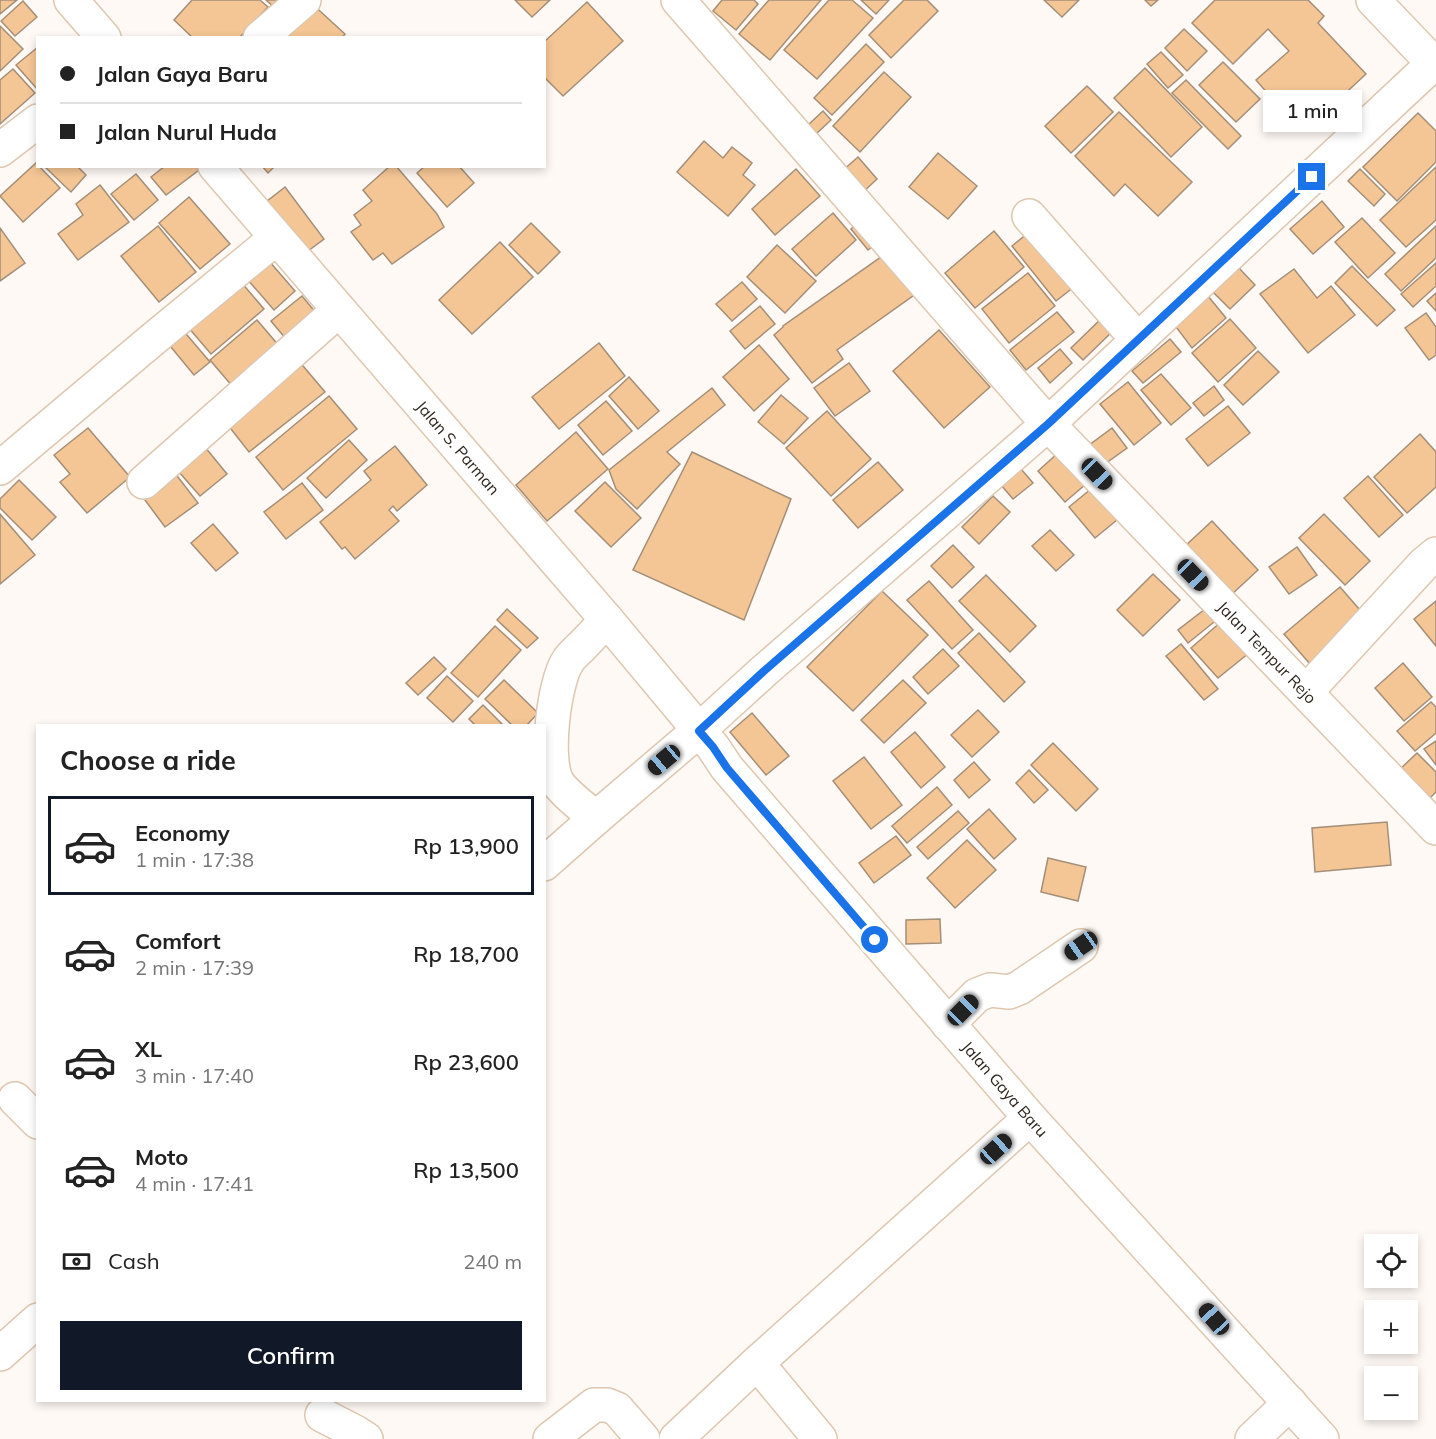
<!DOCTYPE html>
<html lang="en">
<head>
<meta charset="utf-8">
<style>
	:root { --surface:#fff; --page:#f2f2f2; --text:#222; --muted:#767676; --line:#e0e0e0; --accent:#111827 }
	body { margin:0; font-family:Mulish,sans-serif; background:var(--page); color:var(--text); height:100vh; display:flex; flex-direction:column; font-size:22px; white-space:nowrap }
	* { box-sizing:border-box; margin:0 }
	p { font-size:20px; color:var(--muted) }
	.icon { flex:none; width:33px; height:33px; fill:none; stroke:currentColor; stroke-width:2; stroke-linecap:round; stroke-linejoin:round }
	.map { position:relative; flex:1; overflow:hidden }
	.sheet { position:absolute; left:36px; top:724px; width:510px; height:678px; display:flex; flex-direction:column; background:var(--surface); border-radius:0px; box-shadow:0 3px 9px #0003 }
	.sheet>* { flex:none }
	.banner { position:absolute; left:36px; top:36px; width:510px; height:132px; border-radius:0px; box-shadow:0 3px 9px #0003; display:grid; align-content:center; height:132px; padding:0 24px; background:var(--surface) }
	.tools { position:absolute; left:1364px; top:1234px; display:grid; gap:12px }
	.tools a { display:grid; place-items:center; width:54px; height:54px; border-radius:0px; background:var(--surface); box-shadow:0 3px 9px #0003; font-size:30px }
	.end { position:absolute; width:27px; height:27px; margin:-14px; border:8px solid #1a73e8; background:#fff; box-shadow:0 0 0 3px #fff }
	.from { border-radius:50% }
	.bubble { position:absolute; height:42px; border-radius:0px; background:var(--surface); box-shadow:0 3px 9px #0003; font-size:20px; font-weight:600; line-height:42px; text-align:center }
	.car { position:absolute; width:18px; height:36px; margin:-18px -9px; border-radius:8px; box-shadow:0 0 4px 2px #0007; background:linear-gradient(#222 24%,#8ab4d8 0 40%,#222 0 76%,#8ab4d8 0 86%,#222 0) }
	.banner b { display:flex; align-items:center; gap:21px; height:57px; font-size:22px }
	.banner b+b { border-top:2px solid var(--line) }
	.banner i { width:15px; height:15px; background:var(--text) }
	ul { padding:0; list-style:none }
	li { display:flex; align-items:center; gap:18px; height:99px; margin:0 12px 9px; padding:0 12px; border:3px solid transparent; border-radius:0px }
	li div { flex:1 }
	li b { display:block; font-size:22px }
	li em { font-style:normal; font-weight:600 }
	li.current { border-color:var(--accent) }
	li>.icon { width:54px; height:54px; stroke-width:1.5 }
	h2 { padding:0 24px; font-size:27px; line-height:72px }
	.pay { display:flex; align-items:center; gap:15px; height:66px; padding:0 24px; font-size:22px }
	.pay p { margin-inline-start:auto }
	.action { display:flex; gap:12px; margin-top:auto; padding:12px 24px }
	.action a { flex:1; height:69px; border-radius:0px; background:var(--accent); color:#fff; font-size:24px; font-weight:600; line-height:69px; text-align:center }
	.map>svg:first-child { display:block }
</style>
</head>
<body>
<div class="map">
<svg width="1436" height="1439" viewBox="0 0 1436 1439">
	<rect width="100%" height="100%" fill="#fef9f4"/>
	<g fill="#f5c695" stroke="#a48f79" stroke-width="1.5">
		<path d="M0,0H17L0,14Z"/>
		<path d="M192,0H260L268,7L239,38H193L174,20Z"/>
		<path d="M266,0H287L277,10Z"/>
		<path d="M515,0H550L532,17Z"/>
		<path d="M722,0H754L758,4L736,30L713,11Z"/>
		<path d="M769,0H821L770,60L739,34Z"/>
		<path d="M829,0H852L873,18L817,79L784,50Z"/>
		<path d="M861,0H889L876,14Z"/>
		<path d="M904,0H927L938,11L891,58L869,35Z"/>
		<path d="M1044,0H1079L1062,17Z"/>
		<path d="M1145,0H1158L1151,6Z"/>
		<path d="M1215,0H1308L1324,16L1318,23L1366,74L1337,101L1331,95L1295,125L1256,80L1289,51L1268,29L1233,64L1192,23Z"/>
		<path d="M23,1L37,17L15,36L1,21Z"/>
		<path d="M309,1L345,34L342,38H275Z"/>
		<path d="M587,2L623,41L563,96L544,77V42Z"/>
		<path d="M0,26L23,49L0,71Z"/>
		<path d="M1184,29L1207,51L1187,71L1165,48Z"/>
		<path d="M866,44L884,62L832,115L814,98Z"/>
		<path d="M38,47V90L16,65Z"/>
		<path d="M1161,52L1183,75L1168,88L1147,64Z"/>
		<path d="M1223,62L1260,99L1236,122L1199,85Z"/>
		<path d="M1145,68L1202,127L1171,157L1114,98Z"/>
		<path d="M13,69L35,93L0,124V80Z"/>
		<path d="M884,72L911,97L860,152L833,126Z"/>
		<path d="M1186,80L1241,136L1228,149L1172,93Z"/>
		<path d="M1087,86L1113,112L1071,153L1045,126Z"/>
		<path d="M823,111L831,120L816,134L807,126Z"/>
		<path d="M1119,112L1192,182L1158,216L1125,184L1114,196L1075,156Z"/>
		<path d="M1418,113L1436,131V162L1397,201L1363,167Z"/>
		<path d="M704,141L723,158L732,147L752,163L743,175L755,185L728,216L677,172Z"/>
		<path d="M938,153L977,186L948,219L909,187Z"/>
		<path d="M858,157L877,179L861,194L841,172Z"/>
		<path d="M36,163L38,166H39L60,188L23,222L0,196Z"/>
		<path d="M77,166L86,175L71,192L45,167Z"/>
		<path d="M165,166H196L199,170L166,195L151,177Z"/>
		<path d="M262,166H275L268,173Z"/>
		<path d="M390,166H396L437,214L444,227L392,264L383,253L373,260L351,232L361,225L354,215L372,201L363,190Z"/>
		<path d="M425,166H459L474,183L447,207L417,173Z"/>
		<path d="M1436,167V220L1406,247L1380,220Z"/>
		<path d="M796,169L820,196L775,235L752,209Z"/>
		<path d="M1360,169L1385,194L1374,206L1348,181Z"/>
		<path d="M136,174L158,200L134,220L111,194Z"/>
		<path d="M100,185L129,222L78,260L58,234L83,215L76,204Z"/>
		<path d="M285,187L324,239L304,254L266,202Z"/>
		<path d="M189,197L230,244L200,269L159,223Z"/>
		<path d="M1322,201L1344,227L1313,254L1290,229Z"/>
		<path d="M833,213L856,240L816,276L792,249Z"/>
		<path d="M1362,218L1395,253L1368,278L1335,242Z"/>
		<path d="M861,220L879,241L868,250L851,229Z"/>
		<path d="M531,223L560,252L538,274L509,245Z"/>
		<path d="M158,226L196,272L159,302L121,256Z"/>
		<path d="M1436,226V258L1401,291L1385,274Z"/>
		<path d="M0,228L25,263L0,281Z"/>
		<path d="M1034,228L1079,283L1056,301L1012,246Z"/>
		<path d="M994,231L1024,267L975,308L945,273Z"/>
		<path d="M500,242L533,277L472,334L439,300Z"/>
		<path d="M777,245L816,281L785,313L747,277Z"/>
		<path d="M888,252L917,293L837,350L843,359L812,383L774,335L783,327V326Z"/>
		<path d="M269,261L295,291L274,310L248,280Z"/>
		<path d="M1436,263V286L1413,307L1401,294Z"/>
		<path d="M1352,266L1395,310L1377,326L1335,283Z"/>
		<path d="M1238,267L1255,285L1230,309L1212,291Z"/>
		<path d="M1294,269L1317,298L1331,286L1355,315L1308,353L1260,294Z"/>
		<path d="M1028,273L1055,306L1009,343L982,309Z"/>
		<path d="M241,282L264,309L211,354L188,327Z"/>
		<path d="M742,282L757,299L732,321L716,304Z"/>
		<path d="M1436,293V311L1427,301Z"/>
		<path d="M302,296L321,319L291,345L271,321Z"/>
		<path d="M1208,296L1226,318L1192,348L1173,323Z"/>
		<path d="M760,306L775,324L745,349L730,331Z"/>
		<path d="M1057,312L1074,332L1026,370L1010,350Z"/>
		<path d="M1426,313L1436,327V355L1429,360L1405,328Z"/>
		<path d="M1104,316L1116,328L1083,360L1071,348Z"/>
		<path d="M1230,319L1256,348L1218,382L1192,353Z"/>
		<path d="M257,320L280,347L233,387L210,360Z"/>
		<path d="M181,328L210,362L194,375L166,341Z"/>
		<path d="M939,330L990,387L944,428L893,371Z"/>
		<path d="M1170,339L1181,352L1143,383L1132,371Z"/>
		<path d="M599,343L625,376L559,429L532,397Z"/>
		<path d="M759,345L789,379L754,411L723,377Z"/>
		<path d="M1060,349L1072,363L1050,383L1038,368Z"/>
		<path d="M1258,351L1279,372L1243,405L1224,385Z"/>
		<path d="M298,360L325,392L249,452L224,420Z"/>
		<path d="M849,363L870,391L835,416L814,388Z"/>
		<path d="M1161,374L1191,408L1171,425L1141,390Z"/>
		<path d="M629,377L659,411L638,429L609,396Z"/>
		<path d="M1128,382L1161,423L1134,445L1100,404Z"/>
		<path d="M1214,386L1224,400L1204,416L1193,403Z"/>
		<path d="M712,388L725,405L667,452L680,464L637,509L616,489L609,470Z"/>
		<path d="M781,395L808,418L784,444L758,422Z"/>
		<path d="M329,396L357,429L283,490L256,457Z"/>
		<path d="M606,401L632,431L603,455L578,425Z"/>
		<path d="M1228,406L1250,433L1208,466L1186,439Z"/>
		<path d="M827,411L871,459L831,496L786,448Z"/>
		<path d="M88,428L130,477L87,513L60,482L70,474L54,455Z"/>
		<path d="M1112,428L1127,448L1102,466L1088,446Z"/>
		<path d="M576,432L608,469L547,521L516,485Z"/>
		<path d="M1420,434L1436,452V487L1407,513L1374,477Z"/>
		<path d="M349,440L367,460L326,498L307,478Z"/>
		<path d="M200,441L227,474L200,496L172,464Z"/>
		<path d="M395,446L427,485L397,511L393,506L389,510L399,521L355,559L345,547L342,549L320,522L371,480L364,471Z"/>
		<path d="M692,452L791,499L744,620L633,570Z"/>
		<path d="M1058,453L1086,484L1065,502L1038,471Z"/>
		<path d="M878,462L903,490L858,528L833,500Z"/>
		<path d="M171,468L198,503L165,527L139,492Z"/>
		<path d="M1021,469L1033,483L1013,499L1001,485Z"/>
		<path d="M1368,476L1403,515L1379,537L1344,498Z"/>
		<path d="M19,480L56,517L32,540L0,508V499Z"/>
		<path d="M605,482L641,518L611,547L575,511Z"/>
		<path d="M302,483L323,510L286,539L264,512Z"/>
		<path d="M1097,484L1123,515L1095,538L1069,507Z"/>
		<path d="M993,496L1010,512L979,544L962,527Z"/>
		<path d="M0,514L35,555L0,584Z"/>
		<path d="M1324,514L1370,561L1345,585L1299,538Z"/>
		<path d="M1212,521L1258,570L1230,596L1184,547Z"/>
		<path d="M213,524L238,553L216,571L191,543Z"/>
		<path d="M1050,530L1074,555L1056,571L1032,546Z"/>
		<path d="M953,545L974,567L952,588L931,566Z"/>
		<path d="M1297,547L1317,575L1289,594L1269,567Z"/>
		<path d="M1153,574L1180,600L1143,636L1117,610Z"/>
		<path d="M986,575L1036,626L1010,652L959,601Z"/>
		<path d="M929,581L973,630L952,649L907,600Z"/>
		<path d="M1340,587L1366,617L1310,664L1284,634Z"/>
		<path d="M882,591L928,635L853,711L807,667Z"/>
		<path d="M1436,601V646L1414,619Z"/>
		<path d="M1209,606L1219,618L1188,643L1178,630Z"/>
		<path d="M507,609L538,638L527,648L497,620Z"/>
		<path d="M1222,621L1249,653L1218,678L1191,648Z"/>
		<path d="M495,626L521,650L478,697L451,673Z"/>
		<path d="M979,633L1025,682L1004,702L958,653Z"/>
		<path d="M1181,644L1218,689L1204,700L1166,656Z"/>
		<path d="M943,649L959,666L928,694L913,677Z"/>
		<path d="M434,657L446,669L418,695L406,683Z"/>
		<path d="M1403,663L1432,697L1404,721L1375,688Z"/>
		<path d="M447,676L473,701L453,722L427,698Z"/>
		<path d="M504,680L538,713L526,726H513L485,699Z"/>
		<path d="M903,680L926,703L884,743L861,720Z"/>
		<path d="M1431,702L1436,707V733L1415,751L1397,731Z"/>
		<path d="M483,705L504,726H476L469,719Z"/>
		<path d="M978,710L999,732L972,757L951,735Z"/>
		<path d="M752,713L789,756L766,775L730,732Z"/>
		<path d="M915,732L945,767L921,788L891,752Z"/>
		<path d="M1436,741V765L1424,749Z"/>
		<path d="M1053,743L1098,789L1076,811L1031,765Z"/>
		<path d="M1417,753L1436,772V792L1425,803L1396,773Z"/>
		<path d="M864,757L902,805L871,829L833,781Z"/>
		<path d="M974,762L990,780L969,798L954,780Z"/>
		<path d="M1029,770L1048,790L1034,803L1016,783Z"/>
		<path d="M937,787L952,805L907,843L892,826Z"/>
		<path d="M989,809L1016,839L994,859L967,829Z"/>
		<path d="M958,811L969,823L928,859L917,847Z"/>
		<path d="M1387,822L1391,865L1315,872L1312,828Z"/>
		<path d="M896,836L911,855L874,883L859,863Z"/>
		<path d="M967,840L996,870L955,908L927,878Z"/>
		<path d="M1048,858L1086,867L1078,901L1041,892Z"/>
		<path d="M940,919L941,943L906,944V920Z"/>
	</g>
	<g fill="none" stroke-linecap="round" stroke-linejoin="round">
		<g stroke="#dec7b0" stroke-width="36">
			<g id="minor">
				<path d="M71,0L104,38"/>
				<path id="s1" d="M678,0L1048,424L1436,828"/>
				<path d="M260,38L304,0"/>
				<path d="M0,150L38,121"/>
				<path id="s2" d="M215,166L607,620L713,747L727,768L1030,1118L1322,1439"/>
				<path d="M1029,216L1138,340"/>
				<path d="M0,468L152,340L276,238"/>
				<path d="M144,482L339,310"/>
				<path d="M1306,692L1424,564L1436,554"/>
				<path d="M596,818C585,809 565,794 558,783C544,762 554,681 568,661C571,656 577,651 581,647C590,638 598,629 607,620"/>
				<path d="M544,864L596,818L698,731L764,671L1048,424L1436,61"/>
				<path d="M948,1024L977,995L990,990L1009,992L1019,988L1081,946"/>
				<path d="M15,1099L38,1122"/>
				<path d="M0,1354L38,1320"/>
				<path d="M757,1363L820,1439"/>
				<path d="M322,1415L355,1432L366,1439"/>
				<path d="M550,1439L594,1405H607L617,1409L643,1439"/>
				<path d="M676,1439L757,1363L1030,1118"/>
				<path d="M1252,1439L1290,1403"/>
			</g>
		</g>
		<g stroke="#dec7b0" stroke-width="36">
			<path id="major" d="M1373,0L1436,66"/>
		</g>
		<use href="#minor" stroke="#fff" stroke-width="33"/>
		<use href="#major" stroke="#fff" stroke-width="33"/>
	</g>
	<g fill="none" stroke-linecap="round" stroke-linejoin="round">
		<path stroke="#1a73e8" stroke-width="8" d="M875,940L727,768L713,747L699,731L764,671L1048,424L1312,177"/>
	</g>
	<g text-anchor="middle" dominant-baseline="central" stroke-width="5" stroke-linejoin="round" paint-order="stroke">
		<g font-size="16" fill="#2f261e" stroke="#fef9f4">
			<text stroke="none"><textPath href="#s2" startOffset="372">Jalan S. Parman</textPath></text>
			<text stroke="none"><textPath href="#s1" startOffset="879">Jalan Tempur Rejo</textPath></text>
			<text stroke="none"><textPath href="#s2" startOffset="1215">Jalan Gaya Baru</textPath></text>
		</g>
	</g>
</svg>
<div class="tools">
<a><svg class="icon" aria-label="locate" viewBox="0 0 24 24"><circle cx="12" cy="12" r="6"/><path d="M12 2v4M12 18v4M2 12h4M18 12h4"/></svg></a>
<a>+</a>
<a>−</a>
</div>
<i class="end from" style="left:875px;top:940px"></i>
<i class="end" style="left:1312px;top:177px"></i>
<div class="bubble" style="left:1263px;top:90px;width:99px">1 min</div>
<i class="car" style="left:1097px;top:474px;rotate:136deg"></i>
<i class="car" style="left:1193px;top:575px;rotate:136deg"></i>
<i class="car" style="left:664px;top:760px;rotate:230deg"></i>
<i class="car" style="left:1081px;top:946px;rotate:235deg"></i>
<i class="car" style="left:963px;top:1010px;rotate:45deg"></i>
<i class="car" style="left:996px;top:1149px;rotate:48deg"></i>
<i class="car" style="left:1214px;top:1319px;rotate:318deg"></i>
<div class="banner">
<b><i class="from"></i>Jalan Gaya Baru</b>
<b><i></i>Jalan Nurul Huda</b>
</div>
<section class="sheet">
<h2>Choose a ride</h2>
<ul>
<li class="current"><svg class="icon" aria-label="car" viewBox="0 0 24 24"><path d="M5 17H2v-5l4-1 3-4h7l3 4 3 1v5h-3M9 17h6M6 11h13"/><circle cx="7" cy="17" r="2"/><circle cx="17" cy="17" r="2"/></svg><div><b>Economy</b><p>1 min · 17:38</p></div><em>Rp 13,900</em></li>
<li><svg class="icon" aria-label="car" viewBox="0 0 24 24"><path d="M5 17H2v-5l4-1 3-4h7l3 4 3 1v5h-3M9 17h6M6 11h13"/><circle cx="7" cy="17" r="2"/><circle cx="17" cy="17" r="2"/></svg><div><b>Comfort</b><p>2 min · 17:39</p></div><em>Rp 18,700</em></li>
<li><svg class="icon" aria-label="car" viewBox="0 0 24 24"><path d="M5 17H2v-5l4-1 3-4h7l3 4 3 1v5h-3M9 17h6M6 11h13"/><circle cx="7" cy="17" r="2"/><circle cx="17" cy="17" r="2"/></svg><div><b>XL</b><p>3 min · 17:40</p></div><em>Rp 23,600</em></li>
<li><svg class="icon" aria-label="car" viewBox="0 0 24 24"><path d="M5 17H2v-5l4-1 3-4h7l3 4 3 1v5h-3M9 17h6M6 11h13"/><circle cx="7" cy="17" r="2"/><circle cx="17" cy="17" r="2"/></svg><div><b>Moto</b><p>4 min · 17:41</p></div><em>Rp 13,500</em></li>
</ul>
<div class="pay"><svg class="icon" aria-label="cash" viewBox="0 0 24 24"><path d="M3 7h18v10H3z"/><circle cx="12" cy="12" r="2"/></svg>Cash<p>240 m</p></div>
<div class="action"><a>Confirm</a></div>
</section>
</div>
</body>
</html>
